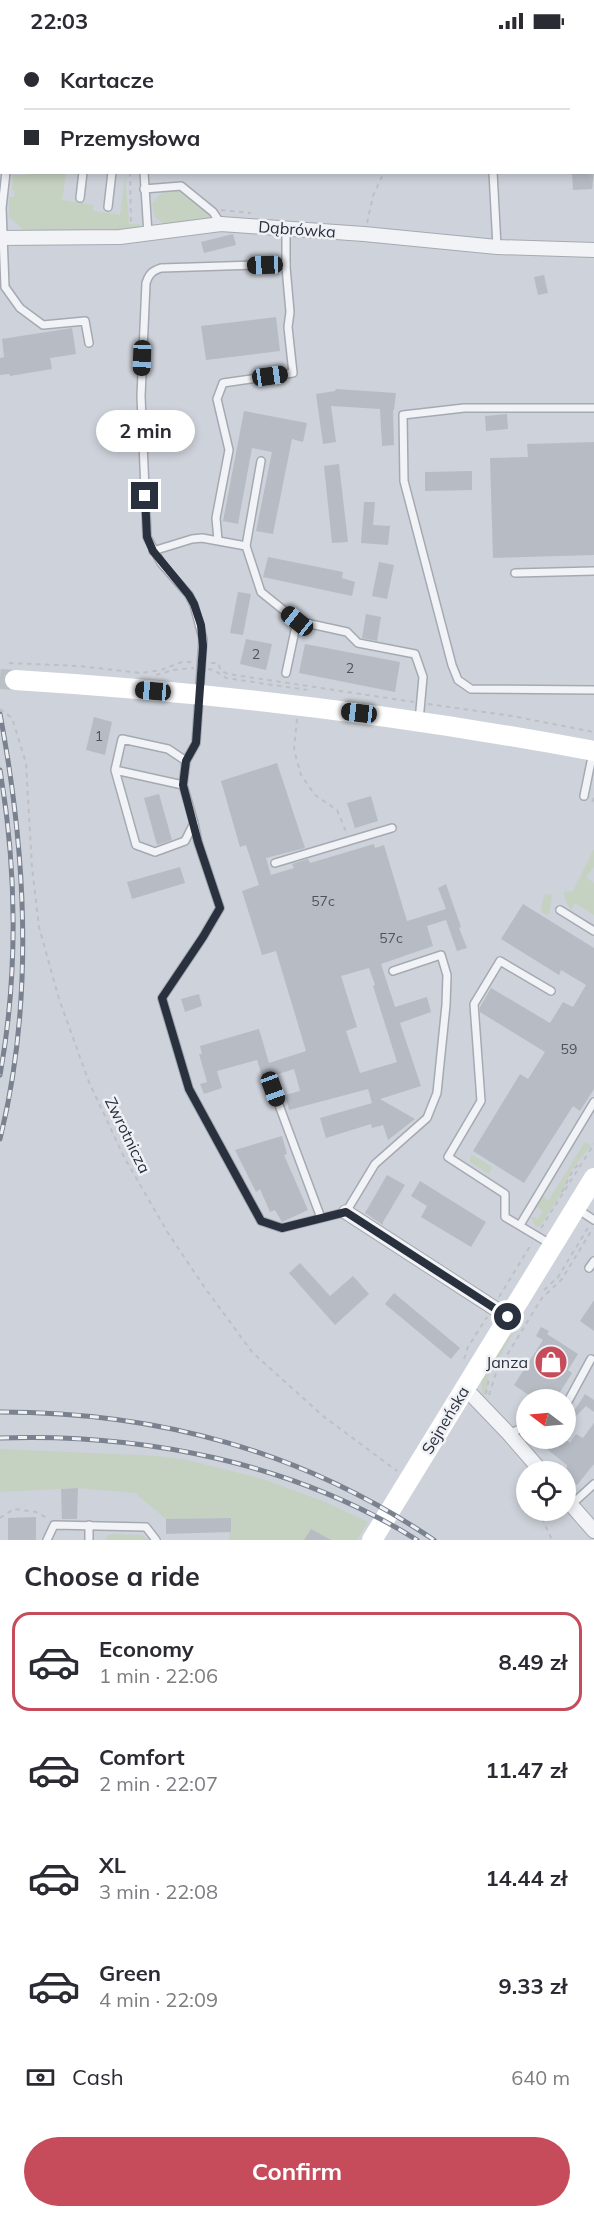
<!DOCTYPE html>
<html lang="en">
<head>
<meta charset="utf-8">
<style>
	:root { --surface:#fff; --page:#f7f7f7; --text:#2b2b33; --muted:#7c7c81; --line:#e1e1e2; --accent:#c64b5b }
	body { margin:0; font-family:Mulish,sans-serif; background:var(--page); color:var(--text); height:100vh; display:flex; flex-direction:column; font-size:22px; white-space:nowrap }
	* { box-sizing:border-box; margin:0 }
	p { font-size:20px; color:var(--muted) }
	.icon { flex:none; width:33px; height:33px; fill:none; stroke:currentColor; stroke-width:2; stroke-linecap:round; stroke-linejoin:round }
	.map { position:relative; height:1498px; overflow:hidden }
	.details { display:flex; flex-direction:column; background:var(--surface); flex:1 }
	.details>* { flex:none }
	.guide { position:absolute; left:0px; top:0px; width:594px; height:132px; box-shadow:0 3px 9px #0003; display:grid; align-content:center; height:132px; padding:0 24px; background:var(--surface) }
	.needle { width:39px; rotate:286deg }
	.buttons { position:absolute; left:516px; top:1347px; display:grid; gap:12px }
	.buttons a { display:grid; place-items:center; width:60px; height:60px; border-radius:50%; background:var(--surface); box-shadow:0 3px 9px #0003; font-size:30px }
	.end { position:absolute; width:27px; height:27px; margin:-14px; border:8px solid #29303e; background:#fff; box-shadow:0 0 0 3px #fff }
	.from { border-radius:50% }
	.bubble { position:absolute; height:42px; border-radius:21px; background:var(--surface); box-shadow:0 3px 9px #0003; font-size:20px; font-weight:700; line-height:42px; text-align:center }
	.car { position:absolute; width:18px; height:36px; margin:-18px -9px; border-radius:8px; box-shadow:0 0 4px 2px #0007; background:linear-gradient(#222 24%,#8ab4d8 0 40%,#222 0 76%,#8ab4d8 0 86%,#222 0) }
	.guide b { display:flex; align-items:center; gap:21px; height:57px; font-size:22px }
	.guide b+b { border-top:2px solid var(--line) }
	.guide i { width:15px; height:15px; background:var(--text) }
	ul { padding:0; list-style:none }
	li { display:flex; align-items:center; gap:18px; height:99px; margin:0 12px 9px; padding:0 12px; border:3px solid transparent; border-radius:18px }
	li div { flex:1 }
	li b { display:block; font-size:22px }
	li em { font-style:normal; font-weight:700 }
	li.active { border-color:var(--accent) }
	li>.icon { width:54px; height:54px; stroke-width:1.5 }
	h2 { padding:0 24px; font-size:27px; line-height:72px }
	.pay { display:flex; align-items:center; gap:15px; height:66px; padding:0 24px; font-size:22px }
	.pay p { margin-inline-start:auto }
	.cta { display:flex; gap:12px; margin-top:auto; padding:12px 24px }
	.cta a { flex:1; height:69px; border-radius:36px; background:var(--accent); color:#fff; font-size:24px; font-weight:700; line-height:69px; text-align:center }
	.status { display:flex; justify-content:space-between; align-items:center; height:42px; padding:0 30px; background:var(--surface); direction:ltr }
	.status svg { height:16px; fill:currentColor }
	.map>svg:first-child { display:block }
</style>
</head>
<body>
<div class="status"><b>22:03</b><svg viewBox="0 0 49 12"><path d="M0 12V9h3v3zM5 12V6h3v6zM10 12V3h3v9zM15 12V0h3v12zM26 1h20v11H26zM47 4h2v5h-2z"/></svg></div>
<div class="map">
<svg width="594" height="1498" viewBox="0 0 594 1498">
	<rect width="100%" height="100%" fill="#dfe3e8"/>
	<path fill="#ced2da" fill-rule="evenodd" d="M0,0H594V1498H0ZM2,2H592V130H2ZM526,1358H566V1396H526ZM526,1430H566V1468H526Z"/>
	<g fill="#c5d1c1">
		<path d="M27,130L66,131L62,158L93,163V169L120,173L125,135L129,182H141L136,187L133,188L25,189L9,175V155H14L15,149H12L13,133H26Z"/>
		<path d="M167,149H179L210,174L209,178L166,183L155,175L152,162L159,153Z"/>
		<path d="M594,807V825L586,835L594,841V873L575,861L571,868L566,860L564,850L573,849Z"/>
		<path d="M545,852L552,853L549,872L546,873L542,870L541,865Z"/>
		<path d="M585,1100L591,1103L588,1107L571,1129L560,1153L541,1183L538,1185L535,1183L530,1174L538,1177L543,1169L535,1164L541,1154L549,1158Z"/>
		<path d="M471,1112L492,1125L489,1132L470,1120Z"/>
		<path d="M514,1290L489,1333L486,1351L483,1354L481,1338L507,1296Z"/>
		<path d="M0,1407L158,1414L187,1418L263,1437L325,1460L368,1480L357,1498H229L230,1476L166,1477L135,1451L78,1446L0,1450Z"/>
		<path d="M111,1492L141,1493L150,1498H105L107,1494Z"/>
	</g>
	<g fill="#b7bcc4" fill-rule="evenodd">
		<path d="M572,130H594L592,147L573,148Z"/>
		<path d="M233,192L236,203L204,211L201,200Z"/>
		<path d="M544,233L548,251L538,253L534,235Z"/>
		<path d="M276,275L280,309L206,318L201,284Z"/>
		<path d="M72,286L76,312L50,316L52,327L10,334L9,332L0,333V316L4,315L2,297Z"/>
		<path d="M336,347L396,351L394,368H393L394,403L382,404L380,367L331,364L336,400L323,402L316,352L335,349Z"/>
		<path d="M244,369L307,381L303,400L292,397L273,492L256,489L272,410L252,406L238,482L223,479Z"/>
		<path d="M507,372L508,387L486,389L485,374Z"/>
		<path d="M594,400V513L493,516L490,416L528,415L527,402Z"/>
		<path d="M339,422L348,500L332,501L324,424Z"/>
		<path d="M472,429V448L425,449V430Z"/>
		<path d="M364,460H375L373,483L390,484L388,503L361,501Z"/>
		<path d="M268,515L343,530L342,536L355,540L352,554L263,535Z"/>
		<path d="M379,520L394,523L387,557L372,554Z"/>
		<path d="M238,550L251,552L243,593L230,591Z"/>
		<path d="M366,572L381,575L377,599L362,596Z"/>
		<path d="M246,597L272,602L266,628L240,622Z"/>
		<path d="M305,602L400,620L395,650L299,631Z"/>
		<path d="M94,675L112,680L105,713L86,708Z"/>
		<path d="M277,721L305,806L266,816L271,833L294,826L292,822L308,817L310,821L374,802L375,806L384,803L407,879L446,867L438,846L446,842L461,885L459,886L467,906L457,909L446,878L427,884L433,904L381,922L395,965L427,955L431,970L400,981L421,1044L380,1057L415,1077L388,1098L383,1083L372,1086L371,1082L326,1096L320,1076L372,1061L368,1047L289,1068L285,1053L300,1049L294,1027L263,1037L257,1018L217,1029L222,1046L204,1052L200,1042L207,1040L199,1012H202L200,1004L259,987L269,1021L306,1009L276,909L262,913L242,849L259,843L246,803L240,805L221,739ZM369,926L375,943L373,944L397,1020L360,1031L346,989L357,985L341,934Z"/>
		<path d="M159,752L172,798L157,803L144,756Z"/>
		<path d="M371,754L378,779L355,786L347,761Z"/>
		<path d="M180,825L185,841L132,857L127,840Z"/>
		<path d="M523,862L594,906V1047L580,1069L573,1064L524,1141L473,1109L520,1032L528,1037L545,1010L480,970V965L491,946L550,981L563,960L573,965L586,943L561,928L559,933L501,897Z"/>
		<path d="M199,952L202,964L185,970L181,957Z"/>
		<path d="M282,1094L287,1112L284,1113L308,1168L282,1180L275,1168L270,1170L260,1147L256,1150L235,1108Z"/>
		<path d="M387,1133L405,1143L383,1180V1183L365,1171Z"/>
		<path d="M420,1139L486,1180L471,1205L421,1175L427,1164L411,1154Z"/>
		<path d="M300,1221L330,1254L353,1234L369,1252L335,1283L289,1231Z"/>
		<path d="M394,1251L460,1306L451,1317L385,1262Z"/>
		<path d="M594,1258V1289L580,1279Z"/>
		<path d="M541,1285L549,1289L547,1292L578,1312L568,1328L572,1331L555,1358H536L514,1343L543,1298L536,1294Z"/>
		<path d="M585,1352L594,1358V1370L586,1364L573,1377L570,1375Z"/>
		<path d="M594,1381V1422L577,1443L566,1434L567,1423L543,1404L547,1396H564L570,1401L576,1392L583,1396Z"/>
		<path d="M78,1446L77,1477H62L61,1447Z"/>
		<path d="M36,1475V1498H8V1476Z"/>
		<path d="M231,1476V1490L166,1492V1477Z"/>
		<path d="M311,1487L331,1498H304Z"/>
	</g>
	<g fill="none" stroke-linecap="round" stroke-linejoin="round">
		<path stroke="#bbbfc6" stroke-width="20" stroke-dasharray="20 10" stroke-linecap="butt" d="M0,637L15,638"/>
		<g stroke="#a5aab2" stroke-width="10">
			<g id="lane">
				<path d="M24,0L34,2"/>
				<path d="M149,2V0"/>
				<path d="M0,59L2,60"/>
				<path d="M592,96H594"/>
				<path d="M0,119L2,120"/>
				<path d="M6,130L2,166L5,245L20,266L43,283L85,279L89,301"/>
				<path d="M144,130L148,192"/>
				<path d="M493,130L497,205"/>
				<path d="M144,147L181,144L213,170L221,182"/>
				<path d="M80,156L83,130"/>
				<path d="M108,165L112,130"/>
				<path d="M594,366H464L403,373L404,439L452,623L458,638L471,647L594,648"/>
				<path d="M218,498L216,476L229,408L217,357L223,341L293,331L288,285L290,270L286,225V187"/>
				<path d="M246,504L261,419"/>
				<path d="M153,509L192,497L202,496L246,504L261,550L297,579L347,590L358,601L415,612L423,635L419,679"/>
				<path d="M515,531L594,529"/>
				<path d="M286,631L297,579"/>
				<path d="M186,719L196,701L203,597L194,563L189,553L161,521L147,495L141,354L146,241C149,232 152,229 161,226L286,222"/>
				<path d="M115,728L183,743L194,781L185,799L155,810L136,803L115,728L122,697L168,707L186,719L183,743"/>
				<path d="M584,754L593,710"/>
				<path d="M194,781L198,800L220,866L203,895L162,956L189,1047L261,1179L282,1186L346,1170L375,1122L427,1076L437,1051L446,963L447,933L441,913L393,929"/>
				<path d="M275,821L392,786"/>
				<path d="M560,868L594,889"/>
				<path d="M551,949L500,919L474,962L481,1059L448,1115L505,1152V1175L552,1203"/>
				<path d="M273,1047L321,1176"/>
				<path d="M576,1166L594,1178"/>
				<path d="M520,1183L594,1060"/>
				<path d="M589,1226L594,1219"/>
				<path d="M566,1363L591,1317"/>
				<path d="M509,1392L526,1384"/>
				<path d="M571,1463L594,1442"/>
				<path d="M89,1483V1498"/>
				<path d="M47,1498L54,1483L146,1485L156,1498"/>
			</g>
		</g>
		<g stroke="#a5aab2" stroke-width="16">
			<g id="street">
				<path d="M0,196L120,195L221,182L364,192L497,205L594,208"/>
				<path d="M346,1170L508,1275"/>
				<path d="M465,1346L509,1392L542,1430"/>
				<path d="M566,1457L594,1489"/>
			</g>
		</g>
		<g stroke="#bec0c6" stroke-width="2" stroke-dasharray="4.5 4.5" stroke-linecap="butt">
			<path d="M440,2V0"/>
			<path d="M130,130L131,180H133"/>
			<path d="M221,168L251,171"/>
			<path d="M367,181L373,154L384,130"/>
			<path d="M9,621L79,624L142,631L161,628L182,620H194"/>
			<path d="M211,621H218L221,629L228,632L414,660"/>
			<path d="M208,627L214,628L226,636L307,648"/>
			<path d="M156,633L173,628L194,626"/>
			<path d="M428,662L512,674L594,690"/>
			<path d="M0,667L12,676L26,721L32,825L39,885L59,957L89,1040L124,1115L168,1191L205,1246L252,1310L323,1374L397,1429"/>
			<path d="M297,677L294,708L301,733L315,753L337,768L346,790"/>
			<path d="M592,760L594,756"/>
			<path d="M562,1150L573,1128L581,1120"/>
			<path d="M541,1186L594,1102"/>
			<path d="M544,1248L558,1235L589,1184"/>
			<path d="M499,1255L532,1201"/>
			<path d="M464,1317L468,1305L487,1275"/>
			<path d="M486,1352L489,1336"/>
			<path d="M489,1353L496,1331L537,1264L542,1256L562,1237L593,1186"/>
			<path d="M538,1468L552,1498"/>
			<path d="M0,1476L14,1467L36,1470L49,1477"/>
		</g>
		<use href="#lane" stroke="#f2f3f6" stroke-width="7"/>
		<use href="#street" stroke="#f2f3f6" stroke-width="14"/>
		<g stroke="#fff" stroke-width="20">
			<path d="M15,638C210,650 403,673 594,709"/>
			<path d="M372,1498L594,1136"/>
		</g>
		<g stroke="#7a8290" stroke-width="5">
			<g id="rail">
				<path d="M0,672C26,810 34,960 0,1097"/>
				<path d="M0,728C17,828 18,934 0,1033"/>
				<path d="M0,1370C159,1370 302,1409 434,1498"/>
				<path d="M0,1396C144,1391 294,1421 417,1498"/>
			</g>
		</g>
		<use href="#rail" stroke="#eff1f5" stroke-width="3" stroke-dasharray="9" stroke-linecap="butt"/>
	</g>
	<g fill="none" stroke-linecap="round" stroke-linejoin="round">
		<path stroke="#29303e" stroke-width="8" d="M145,454L147,495L153,509L189,553L194,562L201,583L203,604L196,701L186,719L183,743L198,800L220,866L203,895L162,956L189,1047L261,1179L282,1186L346,1170L508,1275"/>
	</g>
	<defs>
		<g id="shop-disc" transform="scale(1.725)"><circle r="9.5" fill="#c64b5b" stroke="#eff1f5"/><path d="M-5-2.5h2.3a2.7 3.5 0 0 1 5.4 0H5L5.5 6h-11ZM-1.5-2.5h3a1.5 2.3 0 0 0-3 0Z" fill="#fff"/></g>
	</defs>
	<g fill-rule="evenodd">
		<use href="#shop-disc" x="551" y="1320"/>
	</g>
	<g text-anchor="middle" dominant-baseline="central" stroke-width="5" stroke-linejoin="round" paint-order="stroke">
		<g font-size="14" fill="#4c5360">
			<text x="256" y="612">2</text>
			<text x="350" y="626">2</text>
			<text x="99" y="694">1</text>
			<text x="323" y="859">57c</text>
			<text x="391" y="896">57c</text>
			<text x="569" y="1007">59</text>
		</g>
		<g font-size="16" fill="#29303e" stroke="#eff1f5">
			<text transform="translate(297 187) rotate(4)">Dąbrówka</text>
			<text transform="translate(128 1093) rotate(64)">Zwrotnicza</text>
			<text transform="translate(445 1378) rotate(-59)">Sejneńska</text>
		</g>
		<g font-size="16" fill="#29303e" stroke="#eff1f5" text-anchor="end">
			<text x="528" y="1320">Janza</text>
		</g>
	</g>
</svg>
<div class="buttons">
<a><svg class="needle" viewBox="-14 -14 28 28"><path d="M0-13l5 13h-10z" fill="#e53935"/><path d="M0 13l5-13h-10z" fill="#7c7c81"/></svg></a>
<a><svg class="icon" aria-label="locate" viewBox="0 0 24 24"><circle cx="12" cy="12" r="6"/><path d="M12 2v4M12 18v4M2 12h4M18 12h4"/></svg></a>
</div>
<i class="end from" style="left:508px;top:1275px"></i>
<i class="end" style="left:145px;top:454px"></i>
<div class="bubble" style="left:96px;top:368px;width:99px">2 min</div>
<i class="car" style="left:265px;top:223px;rotate:268deg"></i>
<i class="car" style="left:142px;top:316px;rotate:182deg"></i>
<i class="car" style="left:270px;top:334px;rotate:82deg"></i>
<i class="car" style="left:297px;top:579px;rotate:309deg"></i>
<i class="car" style="left:153px;top:649px;rotate:275deg"></i>
<i class="car" style="left:359px;top:671px;rotate:277deg"></i>
<i class="car" style="left:273px;top:1047px;rotate:160deg"></i>
<div class="guide">
<b><i class="from"></i>Kartacze</b>
<b><i></i>Przemysłowa</b>
</div>
</div>
<section class="details">
<h2>Choose a ride</h2>
<ul>
<li class="active"><svg class="icon" aria-label="car" viewBox="0 0 24 24"><path d="M5 17H2v-5l4-1 3-4h7l3 4 3 1v5h-3M9 17h6M6 11h13"/><circle cx="7" cy="17" r="2"/><circle cx="17" cy="17" r="2"/></svg><div><b>Economy</b><p>1 min · 22:06</p></div><em>8.49 zł</em></li>
<li><svg class="icon" aria-label="car" viewBox="0 0 24 24"><path d="M5 17H2v-5l4-1 3-4h7l3 4 3 1v5h-3M9 17h6M6 11h13"/><circle cx="7" cy="17" r="2"/><circle cx="17" cy="17" r="2"/></svg><div><b>Comfort</b><p>2 min · 22:07</p></div><em>11.47 zł</em></li>
<li><svg class="icon" aria-label="car" viewBox="0 0 24 24"><path d="M5 17H2v-5l4-1 3-4h7l3 4 3 1v5h-3M9 17h6M6 11h13"/><circle cx="7" cy="17" r="2"/><circle cx="17" cy="17" r="2"/></svg><div><b>XL</b><p>3 min · 22:08</p></div><em>14.44 zł</em></li>
<li><svg class="icon" aria-label="car" viewBox="0 0 24 24"><path d="M5 17H2v-5l4-1 3-4h7l3 4 3 1v5h-3M9 17h6M6 11h13"/><circle cx="7" cy="17" r="2"/><circle cx="17" cy="17" r="2"/></svg><div><b>Green</b><p>4 min · 22:09</p></div><em>9.33 zł</em></li>
</ul>
<div class="pay"><svg class="icon" aria-label="cash" viewBox="0 0 24 24"><path d="M3 7h18v10H3z"/><circle cx="12" cy="12" r="2"/></svg>Cash<p>640 m</p></div>
<div class="cta"><a>Confirm</a></div>
</section>
</body>
</html>
